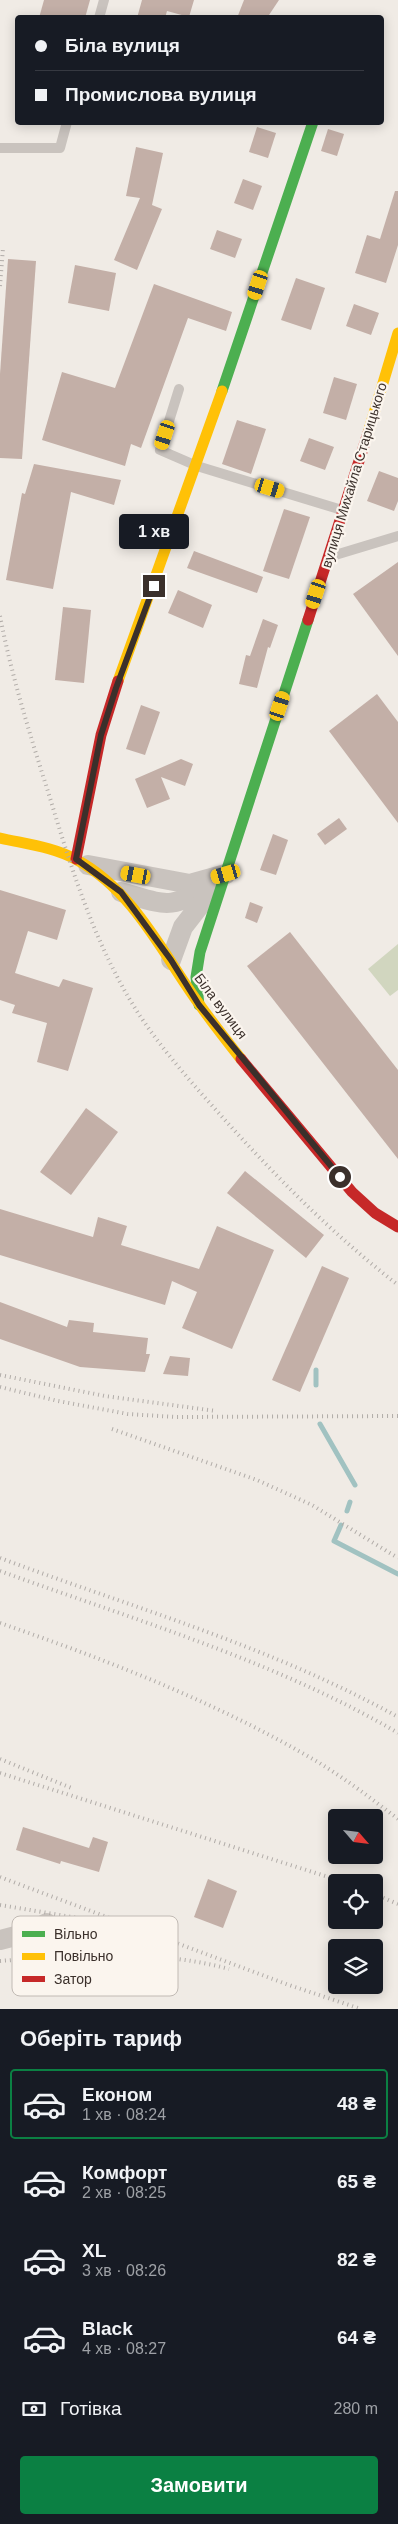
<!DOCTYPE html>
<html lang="uk">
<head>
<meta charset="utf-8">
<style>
	:root { --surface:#171b24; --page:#20242c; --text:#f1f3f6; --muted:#9ea1a6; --line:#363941; --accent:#0b8043 }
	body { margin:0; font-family:Helvetica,sans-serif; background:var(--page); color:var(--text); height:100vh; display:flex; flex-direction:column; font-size:19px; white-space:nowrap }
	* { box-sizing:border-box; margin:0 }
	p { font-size:16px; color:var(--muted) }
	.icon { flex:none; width:28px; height:28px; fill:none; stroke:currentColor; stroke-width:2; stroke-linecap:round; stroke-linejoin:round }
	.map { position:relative; height:2009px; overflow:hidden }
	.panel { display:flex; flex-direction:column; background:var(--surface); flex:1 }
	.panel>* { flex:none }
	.guide { position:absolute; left:15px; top:15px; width:369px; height:110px; border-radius:5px; box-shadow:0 2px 12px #0003; display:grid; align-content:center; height:110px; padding:0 20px; background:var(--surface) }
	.needle { width:32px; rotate:118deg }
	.tools { position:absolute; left:328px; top:1809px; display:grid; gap:10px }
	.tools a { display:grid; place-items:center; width:55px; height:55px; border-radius:5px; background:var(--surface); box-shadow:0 2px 12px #0003; font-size:25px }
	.end { position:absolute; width:22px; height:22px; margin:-11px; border:6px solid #3b302b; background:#fff; box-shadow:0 0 0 2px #fff }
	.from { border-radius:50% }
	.bubble { position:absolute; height:35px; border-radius:5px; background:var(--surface); box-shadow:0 2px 12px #0003; font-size:16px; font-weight:700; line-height:35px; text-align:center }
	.car { position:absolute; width:15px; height:30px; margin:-15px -8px; border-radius:6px; box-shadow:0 0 4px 1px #0007; background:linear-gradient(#f5c518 24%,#345 0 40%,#f5c518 0 76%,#345 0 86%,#f5c518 0) }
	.guide b { display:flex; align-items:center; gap:18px; height:48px; font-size:19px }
	.guide b+b { border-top:1px solid var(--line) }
	.guide i { width:12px; height:12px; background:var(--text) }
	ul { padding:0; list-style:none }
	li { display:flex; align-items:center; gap:15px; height:70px; margin:0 10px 8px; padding:0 10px; border:2px solid transparent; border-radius:5px }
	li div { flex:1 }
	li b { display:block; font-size:19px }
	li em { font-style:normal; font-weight:700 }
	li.on { border-color:var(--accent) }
	li>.icon { width:45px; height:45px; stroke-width:1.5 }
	h2 { padding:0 20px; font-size:22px; line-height:60px }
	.pay { display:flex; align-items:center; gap:12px; height:55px; padding:0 20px; font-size:19px }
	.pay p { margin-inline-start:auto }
	.action { display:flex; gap:10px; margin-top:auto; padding:10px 20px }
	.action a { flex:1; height:58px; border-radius:5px; background:var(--accent); color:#fff; font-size:20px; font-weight:700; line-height:58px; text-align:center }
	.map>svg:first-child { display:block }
</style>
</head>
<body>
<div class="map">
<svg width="398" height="2009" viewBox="0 0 398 2009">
	<rect width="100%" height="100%" fill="#f0ebe5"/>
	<path fill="#d1d6bf" d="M398,944V990L390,996L368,969Z"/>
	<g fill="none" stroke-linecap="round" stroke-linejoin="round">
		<g stroke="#a1c2c1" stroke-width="5">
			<path d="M316,1385V1370"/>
			<path d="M320,1424L355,1485"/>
			<path d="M347,1511L350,1502"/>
			<path d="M341,1525L334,1541L398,1574"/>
		</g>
	</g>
	<g fill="#c3afa7">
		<path d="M44,0H90L85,18H39Z"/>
		<path d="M142,0H194L189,17L167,11L165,18H137Z"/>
		<path d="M244,0H279L267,18H237Z"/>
		<path d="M257,127L276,133L268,158L249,152Z"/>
		<path d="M328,129L344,134L337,156L321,151Z"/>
		<path d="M136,147L163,153L152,205L162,209L137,270L114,260L140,198L126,196Z"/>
		<path d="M243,179L262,186L253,210L234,203Z"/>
		<path d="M395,191H398V245L386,283L355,273L367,235L380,239Z"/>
		<path d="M217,230L242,239L235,258L210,249Z"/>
		<path d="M8,259L36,261L22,459L0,458V374Z"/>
		<path d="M75,265L116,273L109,311L68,303Z"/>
		<path d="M296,278L325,288L311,330L281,320Z"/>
		<path d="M154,284L232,312L226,331L188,318L141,448L131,444L125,466L42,440L62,372L115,388Z"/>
		<path d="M354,304L379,313L371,335L346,326Z"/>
		<path d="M334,377L357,384L346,420L323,413Z"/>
		<path d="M237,420L266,429L251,474L222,464Z"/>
		<path d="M309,438L334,447L325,470L300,461Z"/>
		<path d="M34,464L121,480L114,505L71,492L53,589L6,580L22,493L25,494Z"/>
		<path d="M379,471L398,478V501L394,511L367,501Z"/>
		<path d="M284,509L310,517L289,579L263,571Z"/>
		<path d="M194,551L263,577L257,593L187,568Z"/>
		<path d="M398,562V656L353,594Z"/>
		<path d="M178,590L212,605L203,628L168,613Z"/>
		<path d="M63,607L91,610L84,683L55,680Z"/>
		<path d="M263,619L278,625L270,648L268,647L257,688L239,684L246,655L250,656Z"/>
		<path d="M377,694L398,722V823L329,731Z"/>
		<path d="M141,705L160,712L145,755L126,749Z"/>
		<path d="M181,759L193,764L185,786L161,777L170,799L147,808L135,779Z"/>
		<path d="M339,818L347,829L325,845L317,834Z"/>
		<path d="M273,834L288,840L276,875L260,870Z"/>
		<path d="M0,890L66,910L57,940L28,931L15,973L59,987L63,979L93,988L68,1071L37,1062L47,1023L12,1013L15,1005L0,1000Z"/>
		<path d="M250,902L263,907L257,923L245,918Z"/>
		<path d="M290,932L398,1070V1159L247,966Z"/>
		<path d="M86,1108L118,1132L71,1195L40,1172Z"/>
		<path d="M245,1171L324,1235L306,1258L227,1193Z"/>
		<path d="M0,1209L93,1237L98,1217L127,1226L121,1245L199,1269L217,1226L274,1250L232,1349L182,1328L197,1292L172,1281L165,1305L0,1255Z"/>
		<path d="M322,1266L349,1278L300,1392L272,1380Z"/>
		<path d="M0,1302L67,1327L69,1320L94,1323L93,1332L148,1338L146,1354H150L145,1372L80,1367L0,1339Z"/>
		<path d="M170,1356L190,1358L188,1376L163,1374Z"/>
		<path d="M23,1827L89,1848L93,1837L108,1842L99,1872L61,1861L60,1864L16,1850Z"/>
		<path d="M208,1879L237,1891L223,1928L194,1917Z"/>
	</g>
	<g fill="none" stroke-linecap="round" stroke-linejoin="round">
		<g stroke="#c9c3be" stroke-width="10">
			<path d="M99,18L104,0"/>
			<path d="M0,148H60L67,122"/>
			<path d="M179,389L160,450L197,466L342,510"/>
			<path d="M332,556L398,536"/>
		</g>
		<g stroke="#c9c3be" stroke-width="20">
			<path d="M88,865L190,884L226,874"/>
			<path d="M121,892C166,905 171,911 212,883"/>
			<path d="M171,960L183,927L211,891"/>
			<path d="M0,1940L27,1933L47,1923"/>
		</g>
		<g stroke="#4caf50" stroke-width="11">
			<path d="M222,391L313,122"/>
			<path d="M199,1005L196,977L200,952L308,620"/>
		</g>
		<g stroke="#ffc107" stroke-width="11">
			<path d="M368,433L398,333"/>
			<path d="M118,681L222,391"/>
			<path d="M0,838C26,844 54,847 77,860C127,887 156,940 186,985C203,1011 222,1035 241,1059"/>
		</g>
		<g stroke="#c62828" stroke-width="11">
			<path d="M308,620L368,433"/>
			<path d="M76,859L101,735L118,681"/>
			<path d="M241,1059L352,1192L375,1213L398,1227"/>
		</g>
		<g stroke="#b1aca8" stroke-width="4" stroke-dasharray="1 4" stroke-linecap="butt">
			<path d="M0,286L3,248"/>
			<path d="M0,616C12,678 31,738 50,798C73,874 97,950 140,1016C163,1050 189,1080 216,1110C272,1173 331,1233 398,1285"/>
			<path d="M0,1375L105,1396L216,1411"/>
			<path d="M0,1387L58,1401L128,1414L176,1417L398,1416"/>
			<path d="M112,1429L257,1480L312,1505L398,1558"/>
			<path d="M0,1558C134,1608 272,1647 398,1717"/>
			<path d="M0,1571C132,1619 278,1662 398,1733"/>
			<path d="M0,1623C104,1659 208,1699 304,1754C338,1773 368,1796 398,1819"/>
			<path d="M0,1759L74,1789"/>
			<path d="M0,1773L344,1882"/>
			<path d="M0,1877L289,1985L361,2009"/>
			<path d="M374,1894L398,1904"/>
			<path d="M0,1905L108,1923"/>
			<path d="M0,1961C75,1955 156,1949 229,1969"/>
		</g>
	</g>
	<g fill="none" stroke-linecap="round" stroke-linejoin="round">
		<path stroke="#3b302b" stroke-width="6" d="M154,586L116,688L101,735L76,859L121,892L171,960L199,1005L340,1177"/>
	</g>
	<g text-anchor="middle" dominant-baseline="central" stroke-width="4.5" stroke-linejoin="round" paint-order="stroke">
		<g font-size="14" fill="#3b302b" stroke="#fbf5ee">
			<text transform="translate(354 475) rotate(-73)">вулиця Михайла Старицького</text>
			<text transform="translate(221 1006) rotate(53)">Біла вулиця</text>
		</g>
	</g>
	<rect x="12" y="1916" width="166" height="80" rx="8" fill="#fbf5ee" stroke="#c1bab4" stroke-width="1"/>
	<rect x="22" y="1931" width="23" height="6" fill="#4caf50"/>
	<rect x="22" y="1953" width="23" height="7" fill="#ffc107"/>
	<rect x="22" y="1976" width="23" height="6" fill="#c62828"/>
	<g font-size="14" fill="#3b302b">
		<text x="54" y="1939">Вільно</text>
		<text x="54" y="1961">Повільно</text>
		<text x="54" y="1984">Затор</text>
	</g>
</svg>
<div class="tools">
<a><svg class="needle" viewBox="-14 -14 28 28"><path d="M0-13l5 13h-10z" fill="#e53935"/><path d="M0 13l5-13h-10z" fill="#9ea1a6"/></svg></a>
<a><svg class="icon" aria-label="locate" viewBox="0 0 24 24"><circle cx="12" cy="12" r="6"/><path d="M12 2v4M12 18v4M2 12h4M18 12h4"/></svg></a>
<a><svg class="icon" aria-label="layers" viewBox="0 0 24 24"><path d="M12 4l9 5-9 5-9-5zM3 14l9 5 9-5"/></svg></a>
</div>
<i class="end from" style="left:340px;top:1177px"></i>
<i class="end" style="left:154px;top:586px"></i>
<div class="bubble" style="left:119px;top:514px;width:70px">1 хв</div>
<i class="car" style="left:258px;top:285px;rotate:198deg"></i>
<i class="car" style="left:165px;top:435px;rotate:198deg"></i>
<i class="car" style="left:270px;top:488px;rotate:107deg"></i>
<i class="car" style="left:316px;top:594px;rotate:198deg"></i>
<i class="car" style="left:280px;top:706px;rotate:18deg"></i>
<i class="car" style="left:226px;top:874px;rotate:254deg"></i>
<i class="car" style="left:136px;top:875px;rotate:281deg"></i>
<div class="guide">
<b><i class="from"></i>Біла вулиця</b>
<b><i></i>Промислова вулиця</b>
</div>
</div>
<section class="panel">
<h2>Оберіть тариф</h2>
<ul>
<li class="on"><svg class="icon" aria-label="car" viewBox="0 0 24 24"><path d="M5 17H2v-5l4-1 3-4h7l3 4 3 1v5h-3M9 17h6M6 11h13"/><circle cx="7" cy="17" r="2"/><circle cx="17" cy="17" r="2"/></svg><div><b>Економ</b><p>1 хв · 08:24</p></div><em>48 ₴</em></li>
<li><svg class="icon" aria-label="car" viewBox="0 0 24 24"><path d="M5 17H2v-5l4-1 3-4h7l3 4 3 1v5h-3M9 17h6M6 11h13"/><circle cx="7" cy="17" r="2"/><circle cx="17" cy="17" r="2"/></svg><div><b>Комфорт</b><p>2 хв · 08:25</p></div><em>65 ₴</em></li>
<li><svg class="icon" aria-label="car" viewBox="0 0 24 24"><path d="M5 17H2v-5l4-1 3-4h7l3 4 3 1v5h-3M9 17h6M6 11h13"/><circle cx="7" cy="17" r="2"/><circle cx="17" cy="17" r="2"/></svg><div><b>XL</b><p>3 хв · 08:26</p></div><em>82 ₴</em></li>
<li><svg class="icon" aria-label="car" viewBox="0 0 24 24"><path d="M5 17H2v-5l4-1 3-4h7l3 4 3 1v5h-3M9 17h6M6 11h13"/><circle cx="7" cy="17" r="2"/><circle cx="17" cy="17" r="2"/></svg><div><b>Black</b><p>4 хв · 08:27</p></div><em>64 ₴</em></li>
</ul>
<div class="pay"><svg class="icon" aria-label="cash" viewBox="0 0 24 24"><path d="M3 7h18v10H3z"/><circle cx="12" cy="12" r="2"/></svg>Готівка<p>280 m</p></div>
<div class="action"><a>Замовити</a></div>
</section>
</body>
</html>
